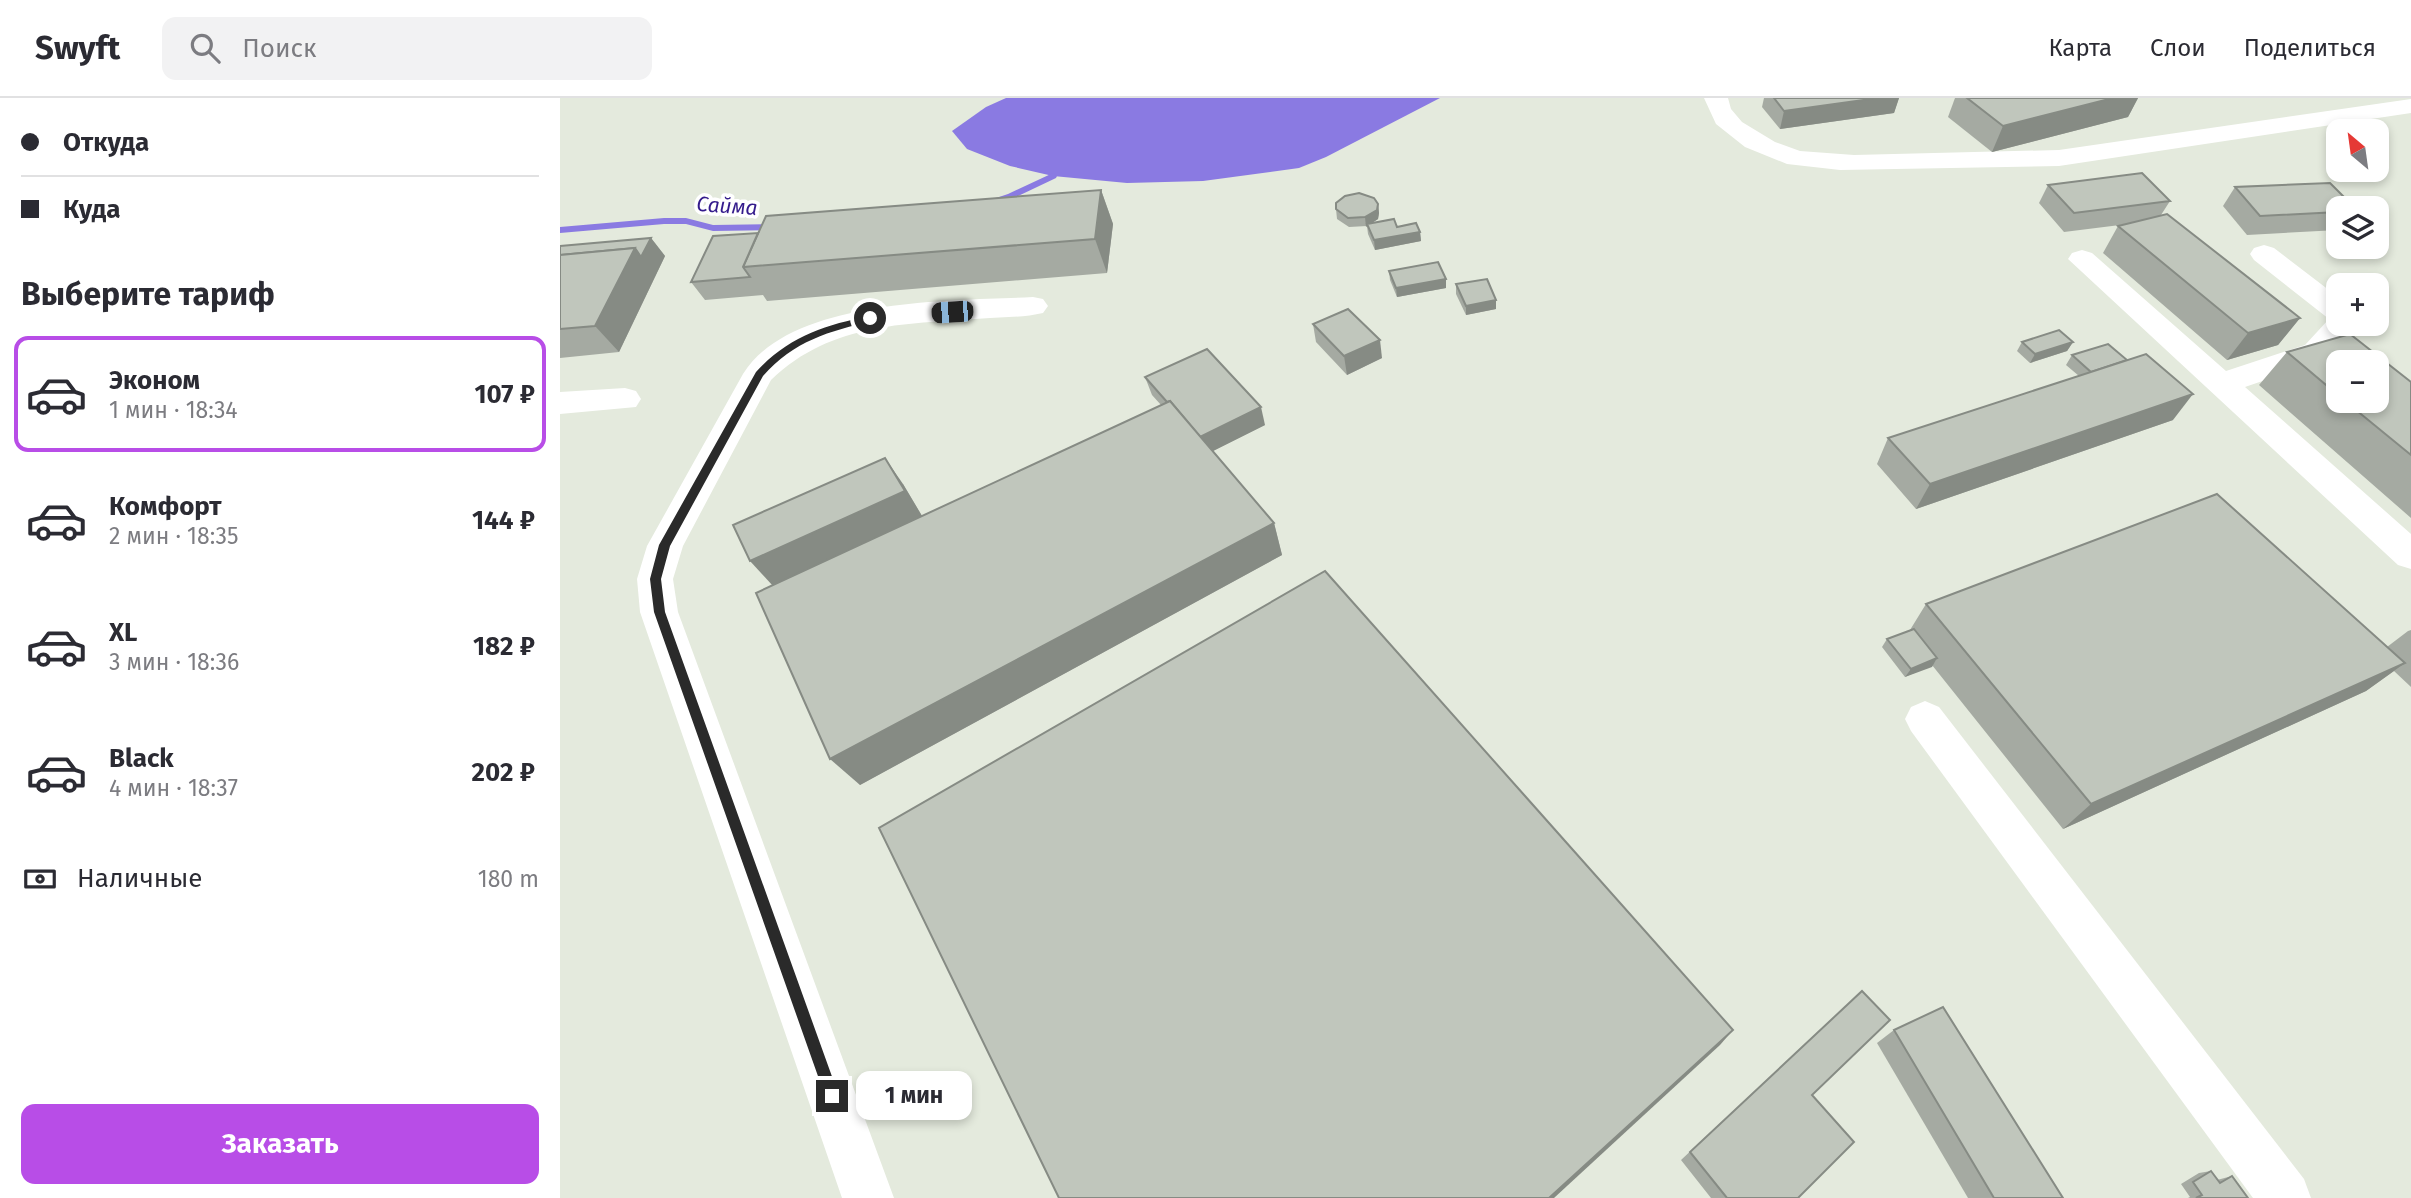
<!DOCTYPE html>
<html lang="ru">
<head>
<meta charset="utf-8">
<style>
	:root { --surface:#fff; --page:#f2f2f3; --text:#2b2b33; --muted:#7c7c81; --line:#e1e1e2; --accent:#b84de7 }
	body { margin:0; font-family:"Fira Sans",sans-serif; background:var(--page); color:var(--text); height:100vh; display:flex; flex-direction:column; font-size:26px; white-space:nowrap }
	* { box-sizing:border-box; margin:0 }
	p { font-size:23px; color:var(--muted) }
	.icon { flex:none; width:38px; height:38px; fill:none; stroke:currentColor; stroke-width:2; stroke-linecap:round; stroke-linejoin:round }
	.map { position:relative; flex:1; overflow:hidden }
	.panel { display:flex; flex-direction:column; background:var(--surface); width:560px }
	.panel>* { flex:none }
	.top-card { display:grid; align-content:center; height:154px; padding:0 21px; background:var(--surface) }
	.needle { width:46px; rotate:331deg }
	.buttons { position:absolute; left:1766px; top:21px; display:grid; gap:14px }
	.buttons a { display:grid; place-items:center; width:63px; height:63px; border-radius:14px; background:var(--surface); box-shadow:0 4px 10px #0003; font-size:35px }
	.end { position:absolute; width:32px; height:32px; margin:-16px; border:9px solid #2a2a2a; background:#fff; box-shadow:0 0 0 4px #fff }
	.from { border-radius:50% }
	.bubble { position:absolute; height:49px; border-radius:14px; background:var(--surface); box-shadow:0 4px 10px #0003; font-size:23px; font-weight:700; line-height:49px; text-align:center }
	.car { position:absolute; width:21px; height:42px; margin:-21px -10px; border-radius:9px; box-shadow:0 0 5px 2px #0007; background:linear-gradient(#222 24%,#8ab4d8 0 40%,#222 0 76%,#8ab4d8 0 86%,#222 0) }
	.top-card b { display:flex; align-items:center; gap:24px; height:66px; font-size:26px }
	.top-card b+b { border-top:2px solid var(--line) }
	.top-card i { width:18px; height:18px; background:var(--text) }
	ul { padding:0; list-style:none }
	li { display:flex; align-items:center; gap:21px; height:116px; margin:0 14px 10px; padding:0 7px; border:4px solid transparent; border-radius:14px }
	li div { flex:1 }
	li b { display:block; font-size:26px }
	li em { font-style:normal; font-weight:700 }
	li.selected { border-color:var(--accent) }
	li>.icon { width:63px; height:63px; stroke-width:1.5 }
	h2 { padding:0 21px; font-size:32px; line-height:84px }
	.pay { display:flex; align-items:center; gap:18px; height:77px; padding:0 21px; font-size:26px }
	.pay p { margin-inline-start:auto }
	.cta { display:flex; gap:14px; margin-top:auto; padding:14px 21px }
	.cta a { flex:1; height:80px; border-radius:14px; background:var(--accent); color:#fff; font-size:28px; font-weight:700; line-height:80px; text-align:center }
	header { display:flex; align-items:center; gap:42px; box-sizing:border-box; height:98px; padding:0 35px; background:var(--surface); border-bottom:2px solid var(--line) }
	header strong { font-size:33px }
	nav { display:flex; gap:38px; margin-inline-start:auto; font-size:24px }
	.search { width:490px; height:63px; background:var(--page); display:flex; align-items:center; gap:18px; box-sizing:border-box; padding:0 24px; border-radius:14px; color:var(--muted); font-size:26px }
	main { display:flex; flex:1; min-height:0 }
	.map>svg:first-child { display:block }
</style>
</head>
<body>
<header>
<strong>Swyft</strong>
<div class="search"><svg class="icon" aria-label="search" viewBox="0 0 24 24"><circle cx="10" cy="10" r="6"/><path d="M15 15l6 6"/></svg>Поиск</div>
<nav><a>Карта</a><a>Слои</a><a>Поделиться</a></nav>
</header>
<main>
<section class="panel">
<div class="top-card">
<b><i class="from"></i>Откуда</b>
<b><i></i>Куда</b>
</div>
<h2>Выберите тариф</h2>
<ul>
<li class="selected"><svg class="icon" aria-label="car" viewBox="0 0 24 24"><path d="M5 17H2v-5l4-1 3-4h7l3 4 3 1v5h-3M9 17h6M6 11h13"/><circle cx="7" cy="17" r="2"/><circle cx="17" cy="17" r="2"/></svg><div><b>Эконом</b><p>1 мин · 18:34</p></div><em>107 ₽</em></li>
<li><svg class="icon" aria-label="car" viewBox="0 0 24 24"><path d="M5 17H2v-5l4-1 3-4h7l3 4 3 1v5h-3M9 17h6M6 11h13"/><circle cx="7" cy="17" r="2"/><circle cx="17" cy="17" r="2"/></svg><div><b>Комфорт</b><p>2 мин · 18:35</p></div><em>144 ₽</em></li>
<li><svg class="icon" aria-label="car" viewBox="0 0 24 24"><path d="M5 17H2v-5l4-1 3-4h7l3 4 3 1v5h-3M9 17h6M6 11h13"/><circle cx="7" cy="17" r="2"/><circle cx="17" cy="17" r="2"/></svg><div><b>XL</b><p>3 мин · 18:36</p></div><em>182 ₽</em></li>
<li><svg class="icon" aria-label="car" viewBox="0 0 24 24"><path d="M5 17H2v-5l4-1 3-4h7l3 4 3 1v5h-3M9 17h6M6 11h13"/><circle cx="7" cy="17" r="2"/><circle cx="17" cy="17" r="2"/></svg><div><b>Black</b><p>4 мин · 18:37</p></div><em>202 ₽</em></li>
</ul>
<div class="pay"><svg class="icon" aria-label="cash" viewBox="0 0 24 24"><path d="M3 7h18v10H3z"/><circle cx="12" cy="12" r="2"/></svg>Наличные<p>180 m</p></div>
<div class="cta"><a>Заказать</a></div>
</section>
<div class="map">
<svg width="1851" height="1100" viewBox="0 0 1851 1100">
	<rect width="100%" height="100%" fill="#e4eadd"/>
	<path fill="#8a7ae2" d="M446,0H880L766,59L739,70L643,83L567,85L493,78L450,68L407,51L392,33L426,9Z"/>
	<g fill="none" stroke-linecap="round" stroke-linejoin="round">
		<g fill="#8a7ae2" fill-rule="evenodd">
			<path d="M493,75L497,78L496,80L454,100L428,107L424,104L448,96Z"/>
			<path d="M104,120H126L153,127L216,126L220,129L216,132L153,133L126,126H104L0,135V129Z"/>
		</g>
		<g fill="#fff" fill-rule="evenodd">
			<path d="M1144,0H1168L1171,11L1182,24L1215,44L1240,53L1294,57L1499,52L1851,1V15L1499,68L1280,72L1227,66L1185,49L1156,26Z"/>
			<path d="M1704,147L1714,150L1778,199V226H1797L1767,261L1685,289L1851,436V471L1838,467L1508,161L1512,155L1522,152L1532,155L1666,273L1745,247L1769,221L1694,162L1690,156L1694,150Z"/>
			<path d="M473,199L483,201L488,208L483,215C466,219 448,219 430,220C350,226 272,223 211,282L123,448L113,481L118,514L334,1100H282L80,514L77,481L87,448L183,276C231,199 393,203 473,199Z"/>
			<path d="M65,290L76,293L81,301L76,309L0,316V294Z"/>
			<path d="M1365,603L1379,609L1744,1081L1751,1100H1693L1351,633L1345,621L1351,609Z"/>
		</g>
	</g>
	<g fill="#a5aaa2" fill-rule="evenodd">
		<path d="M1204,0H1339L1334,15L1220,31L1202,9Z"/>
		<path d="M1395,0H1578L1568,19L1432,54L1388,19Z"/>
		<path d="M1488,87L1610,103L1601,117L1740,220L1718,247L1667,262L1543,155L1558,128L1568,126L1504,134L1479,105Z"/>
		<path d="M1675,89L1778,110V132L1687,137L1663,108Z"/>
		<path d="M541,92L553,126L547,175L207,203L203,197L145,202L131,184L198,135Z"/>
		<path d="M818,106L819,115L818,121L810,126L837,129L860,134L861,143L815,152L808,136L807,128L789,129L777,121L776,111Z"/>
		<path d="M91,140L105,158L59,254L0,260V148Z"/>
		<path d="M829,173L886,181V190L837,199L830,182Z"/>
		<path d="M896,186L936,211L906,217L896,196Z"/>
		<path d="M753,226L822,260L787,277L756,244Z"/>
		<path d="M1790,236L1851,284V420L1699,287L1727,254ZM1778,264H1816V303H1778Z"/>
		<path d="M1462,244H1513L1507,253L1470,265L1457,253Z"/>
		<path d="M1512,257L1613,322L1356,411L1317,366L1328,340L1519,278L1506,267Z"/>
		<path d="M585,279L705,327L653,353L714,425L722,457L300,687L213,487L343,386L362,418L601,307L592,297Z"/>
		<path d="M1366,506L1827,549L1848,533L1851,532V589L1834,573L1806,593L1503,731L1372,567L1345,579L1322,549L1327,541L1350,532Z"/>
		<path d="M1302,893L1252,997L1238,1100H1151L1121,1062Z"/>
		<path d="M1334,932L1503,1100H1408L1317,945Z"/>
		<path d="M1651,1073L1657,1082L1672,1078L1688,1100H1628L1630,1099L1621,1086L1639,1075Z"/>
	</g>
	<g fill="#868b84">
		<path d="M1318,0H1339L1334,15L1220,31L1224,13Z"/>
		<path d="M1553,0H1578L1568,19L1432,54L1443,28Z"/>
		<path d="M541,92L553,126L547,175L535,141Z"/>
		<path d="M818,106L819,115L818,121L806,129L805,119Z"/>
		<path d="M860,134L861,143L815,152L814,142Z"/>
		<path d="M91,140L105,158L59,254L35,228L75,150Z"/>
		<path d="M886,181V190L837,199L836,190Z"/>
		<path d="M936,202V211L906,217V208Z"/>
		<path d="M1740,220L1718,247L1667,262L1688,235Z"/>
		<path d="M820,242L822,260L787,277L784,258Z"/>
		<path d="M1513,244L1507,253L1470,265L1475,256Z"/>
		<path d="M1633,296L1613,322L1356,411L1370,386Z"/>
		<path d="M701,309L705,327L643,358L637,340Z"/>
		<path d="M325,360L343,386L362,418L213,488L190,463Z"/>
		<path d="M714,425L722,457L300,687L270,661Z"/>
		<path d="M1377,560L1372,569L1345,579L1351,571Z"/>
		<path d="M1845,565L1806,593L1503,731L1531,706Z"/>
		<path d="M1173,932L1160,947L994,1100H989Z"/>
	</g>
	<g fill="#c0c6bc" stroke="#868b84" stroke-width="2">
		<path d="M1214,0H1318L1224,13Z"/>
		<path d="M1407,0H1553L1443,28Z"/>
		<path d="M1582,75L1610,103L1514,115L1488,87Z"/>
		<path d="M1770,85L1795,110H1778V114L1700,118L1675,89Z"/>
		<path d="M541,92L535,141L183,169L206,118Z"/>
		<path d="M799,95L814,100L818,106L817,112L805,119L788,120L776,111V105L785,98Z"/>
		<path d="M1607,116L1740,220L1688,235L1558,128Z"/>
		<path d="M834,121L837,129L856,125L860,134L814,142L807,126Z"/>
		<path d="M198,135L183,169L190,179L131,184L153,138Z"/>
		<path d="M91,140L81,159L75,150L0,157V148Z"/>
		<path d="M75,150L35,228L0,231V157Z"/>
		<path d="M878,164L886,181L836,190L829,173Z"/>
		<path d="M927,181L936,202L906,208L896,186Z"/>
		<path d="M788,211L820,242L784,258L753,226Z"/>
		<path d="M1499,232L1513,244L1475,256L1462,244Z"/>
		<path d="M1790,236L1851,284V357L1785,303H1816V264H1778V297L1727,254Z"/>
		<path d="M1548,246L1567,262L1531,274L1512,257Z"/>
		<path d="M647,251L701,309L640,339L610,303L607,304L585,279Z"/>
		<path d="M1586,256L1633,296L1370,386L1328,340Z"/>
		<path d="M610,303L714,425L270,661L196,495Z"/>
		<path d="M325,360L345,393L190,463L173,427Z"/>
		<path d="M1657,396L1845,565L1531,706L1366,506Z"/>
		<path d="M765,473L1173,932L989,1100H499L319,730Z"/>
		<path d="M1354,531L1377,560L1351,571L1327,541Z"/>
		<path d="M1302,893L1330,922L1252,997L1294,1044L1238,1100H1167L1130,1054Z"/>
		<path d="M1383,909L1503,1100H1434L1334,932Z"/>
		<path d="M1651,1073L1660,1085L1672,1078L1688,1100H1636L1642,1097L1633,1084Z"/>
	</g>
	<path fill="#2a2a2a" d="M310,218L313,223C269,233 234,243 203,278L110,448L101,481L105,514L279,998L272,1006L265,998L94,514L90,481L99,447L196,274C228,239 264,227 310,218Z"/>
	<g text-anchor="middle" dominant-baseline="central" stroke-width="7" stroke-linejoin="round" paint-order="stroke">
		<g font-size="21" font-style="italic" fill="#341b8c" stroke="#fff">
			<text transform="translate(167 108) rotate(4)">Сайма</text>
		</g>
	</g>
</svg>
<div class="buttons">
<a><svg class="needle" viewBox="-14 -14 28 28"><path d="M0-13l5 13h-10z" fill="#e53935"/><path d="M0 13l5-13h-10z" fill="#7c7c81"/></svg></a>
<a><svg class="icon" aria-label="layers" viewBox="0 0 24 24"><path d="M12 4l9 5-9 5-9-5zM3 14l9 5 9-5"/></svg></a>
<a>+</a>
<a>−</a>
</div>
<i class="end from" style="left:310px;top:220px"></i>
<i class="end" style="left:272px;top:998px"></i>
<div class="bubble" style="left:296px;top:973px;width:116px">1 мин</div>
<i class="car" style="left:392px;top:214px;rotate:266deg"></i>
</div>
</main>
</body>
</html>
